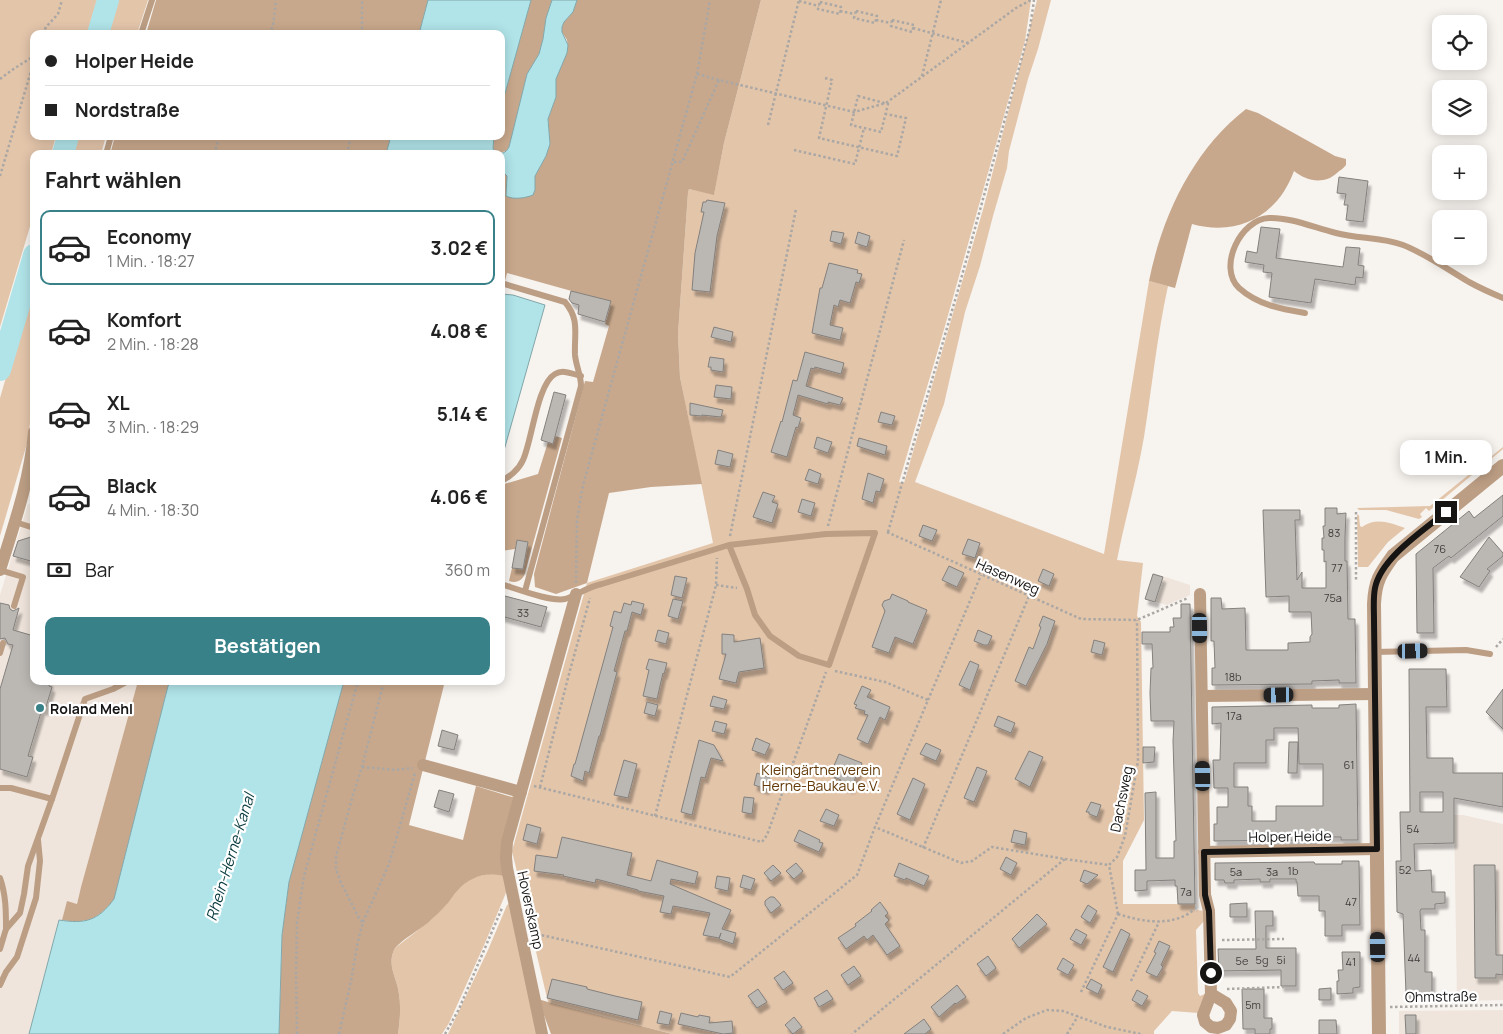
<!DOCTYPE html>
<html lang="de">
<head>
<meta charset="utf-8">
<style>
	:root { --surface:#fff; --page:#f2f2f2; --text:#222; --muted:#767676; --line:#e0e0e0; --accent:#398188 }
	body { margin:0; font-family:Manrope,sans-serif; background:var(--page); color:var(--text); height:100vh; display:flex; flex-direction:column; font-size:19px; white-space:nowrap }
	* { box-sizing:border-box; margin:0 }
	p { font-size:16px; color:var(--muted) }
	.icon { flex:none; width:28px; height:28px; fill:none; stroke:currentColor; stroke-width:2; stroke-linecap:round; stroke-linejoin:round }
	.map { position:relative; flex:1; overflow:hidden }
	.drawer { position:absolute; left:30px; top:150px; width:475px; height:535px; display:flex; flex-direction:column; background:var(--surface); border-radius:10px; box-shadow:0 2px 12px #0003 }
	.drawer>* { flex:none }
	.top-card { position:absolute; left:30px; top:30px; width:475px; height:110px; border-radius:10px; box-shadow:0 2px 12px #0003; display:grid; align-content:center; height:110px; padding:0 15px; background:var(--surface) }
	.fabs { position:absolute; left:1432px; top:15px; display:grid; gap:10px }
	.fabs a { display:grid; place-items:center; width:55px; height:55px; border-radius:10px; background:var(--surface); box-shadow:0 2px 12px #0003; font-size:25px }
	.end { position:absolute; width:22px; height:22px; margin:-11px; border:6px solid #171514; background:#fff; box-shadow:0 0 0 2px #fff }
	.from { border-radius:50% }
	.bubble { position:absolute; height:35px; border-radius:10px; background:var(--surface); box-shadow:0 2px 12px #0003; font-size:16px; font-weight:700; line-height:35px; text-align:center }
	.car { position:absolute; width:15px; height:30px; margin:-15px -8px; border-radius:6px; box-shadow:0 0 4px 1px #0007; background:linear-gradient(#222 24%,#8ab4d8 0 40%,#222 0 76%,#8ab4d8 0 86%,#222 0) }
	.top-card b { display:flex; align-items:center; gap:18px; height:48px; font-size:19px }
	.top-card b+b { border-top:1px solid var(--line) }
	.top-card i { width:12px; height:12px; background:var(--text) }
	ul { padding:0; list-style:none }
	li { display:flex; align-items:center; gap:15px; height:75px; margin:0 10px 8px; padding:0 5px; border:2px solid transparent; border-radius:10px }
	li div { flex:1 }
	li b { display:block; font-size:19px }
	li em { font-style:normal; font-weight:700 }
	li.current { border-color:var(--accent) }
	li>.icon { width:45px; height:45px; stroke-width:1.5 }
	h2 { padding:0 15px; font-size:22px; line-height:60px }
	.pay { display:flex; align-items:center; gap:12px; height:55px; padding:0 15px; font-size:19px }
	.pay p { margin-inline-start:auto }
	.button { display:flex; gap:10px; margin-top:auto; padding:10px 15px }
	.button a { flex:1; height:58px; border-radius:10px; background:var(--accent); color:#fff; font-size:20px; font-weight:700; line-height:58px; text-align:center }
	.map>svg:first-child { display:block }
</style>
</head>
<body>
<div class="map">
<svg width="1503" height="1034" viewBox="0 0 1503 1034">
	<defs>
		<filter id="shadow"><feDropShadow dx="3" dy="5.5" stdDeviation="1" flood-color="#0004"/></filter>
	</defs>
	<rect width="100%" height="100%" fill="#f7f3ef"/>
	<g fill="#efe5dc">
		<path d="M28,504L34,506V681H138L81,887L77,904L67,902L62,920H59L29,1034H0V595Z"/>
		<path d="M1153,573L1190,585V595L1167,605L1145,599Z"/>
		<path d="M1454,815H1463L1503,824V1000L1457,1001Z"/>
		<path d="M1503,1010V1034H1399V1011Z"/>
	</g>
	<g fill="#e3c5aa">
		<path d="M0,0H97L87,34H34V136H56L51,154H34V213L0,327Z"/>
		<path d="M115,0H148L137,34H105Z"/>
		<path d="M761,0H1031L1025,41L945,326L899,482L904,483L984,206L1037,0H1051L1038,49L1028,79L1009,151L1007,168L993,216L980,266L965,312L944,404L915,482L1104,554L1149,281L1168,286C1157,336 1152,387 1144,437C1137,478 1125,519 1117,560L1143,563L1137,616L1141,622L1144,820L1123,861V904H1195V911L1197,910L1204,911V921L1196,930L1198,993L1200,996L1205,994L1199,1013L1172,1011L1154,1031V1034H672L548,1002L512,851L587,583L713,543L680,377L678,334L688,193L689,189L714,194L724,143Z"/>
		<path d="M76,136H106L101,154H71Z"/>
		<path d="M34,281V389L28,440L0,536V398Z"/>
		<path d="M1503,447V449L1429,511L1426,508L1420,514L1422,517L1419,519L1386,510H1359L1357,508L1430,506Z"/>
		<path d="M1357,515H1359L1360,526L1362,527C1376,517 1390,523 1405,528L1388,542L1368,567H1358Z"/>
		<path d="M489,874L499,875L506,877L508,888L485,943L449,1023L442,1034H398C400,1021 401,1007 399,994C397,977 386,965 395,948L430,921L446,905L455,892L466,882L474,877Z"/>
		<path d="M509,904L539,1034H448L488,950L507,905Z"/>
	</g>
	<g fill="#c8a88c">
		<path d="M156,0H428L419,34H146Z"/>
		<path d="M531,0H552L546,18L543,39L539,54L527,74L509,147L506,151L499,153L493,150L494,136H501V108Z"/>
		<path d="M577,0H761L724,143L714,195L689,189L688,193L678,334L680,377L702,484L651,487L609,493L587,583L556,594L535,587L534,574L585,381L593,382L609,326L605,324L611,302L507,273L505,281L501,280V170L507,176L506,195C514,201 525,195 534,192L535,176L546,156L550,144L548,119L556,97V79L568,49L567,40L562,32V27L564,22L573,12Z"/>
		<path d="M1246,109L1258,113L1335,156L1346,159V165C1343,169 1340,170 1337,173C1324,185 1306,181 1294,171C1278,215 1239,237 1192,224L1175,288L1149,281C1162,216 1193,150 1246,109Z"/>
		<path d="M115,136H391L386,154H122L111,151Z"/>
		<path d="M555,436L562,438L525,573C523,580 517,584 509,581L512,568L523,569L528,542L517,540L515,549L501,551V485L538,474L548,442Z"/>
		<path d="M138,681H172L168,686L114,899C99,919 87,924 62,920L67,901L77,904L81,887Z"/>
		<path d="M344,681H445L409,825L463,840L476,786L512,797L513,796L515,798L506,877C488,871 470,876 457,891C454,894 451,899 448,903C442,910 435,916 429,922C418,931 404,938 395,948C386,965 397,977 399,994C401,1007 400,1021 398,1034H279L282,935L289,882Z"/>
		<path d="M538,999L548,1002L672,1034H551Z"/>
	</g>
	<g fill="#b0e4e9" stroke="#82a6a9">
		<path d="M428,0H531L501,108V34H419Z"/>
		<path d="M552,0H577L573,12L564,22L562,27V32L568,45L567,53L556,79V97L548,119L550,144L546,156L535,176V190L533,195C526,198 513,200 506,196L507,176L501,170V154H386L391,136H494L493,148L495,152C501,155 506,153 509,147L527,74L539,54L543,39L546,18Z"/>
		<path d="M501,294L513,295L545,305L501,461Z"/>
		<path d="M172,681H344L289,882L282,935L279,1034H29L59,920C85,924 98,921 114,899L168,686Z"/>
	</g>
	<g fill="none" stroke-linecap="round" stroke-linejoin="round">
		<g stroke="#b0e4e9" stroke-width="22">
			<path d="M98,34L108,0"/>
			<path d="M63,154L68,136"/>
			<path d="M0,370L34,255"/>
		</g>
	</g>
	<g fill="#bbb8b4" stroke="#83807d" fill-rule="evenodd" filter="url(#shadow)">
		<path d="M1339,177L1368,181L1363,222L1346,220L1348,205H1344L1346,194L1337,193Z"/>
		<path d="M707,200L725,203L717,236L710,292L692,290L695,253L704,212H701L703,202H706Z"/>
		<path d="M1261,227L1280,229L1276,258L1343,267L1346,247L1360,248L1358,265L1364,266L1363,278L1356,277L1355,285L1315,279L1311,303L1269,297L1272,273L1263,272L1264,265L1245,262L1247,251L1257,253Z"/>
		<path d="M832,231L844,233L841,244L830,241Z"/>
		<path d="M858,232L870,236L867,247L855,243Z"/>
		<path d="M829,263L858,270L857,273L862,274L859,283L856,282L850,303L840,300L838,307L834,305L830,325L843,328L840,340L812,333L820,288H822Z"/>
		<path d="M571,291L611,301L605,322L578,314L579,305L572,303L569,299Z"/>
		<path d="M714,327L733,332L731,342L711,337Z"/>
		<path d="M805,352L844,363L841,374L815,367L814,369L811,368L806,386L843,398L840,405L828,402V404L798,395L793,415L801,418L798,428L796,427L787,457L771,452L781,421L782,422L793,380L797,381Z"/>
		<path d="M710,357L724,359L723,372L711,370V367H708Z"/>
		<path d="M716,385L732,387L731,399L714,397Z"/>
		<path d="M554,392L566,395L553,444L541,440Z"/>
		<path d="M690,403L723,410L721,417L702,415V416L690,415Z"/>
		<path d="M881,412L895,416L892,425L878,422Z"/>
		<path d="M817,437L832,442L828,453L814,448Z"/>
		<path d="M859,438L887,446L885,455L857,446Z"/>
		<path d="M718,450L733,454L730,467L715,464Z"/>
		<path d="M809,469L821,474L818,484L805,480Z"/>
		<path d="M868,473L884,479L880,492L876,491L873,503L862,499Z"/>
		<path d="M763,492L775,496L772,502L778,504L772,523L753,517Z"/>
		<path d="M1503,495V516L1451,558L1449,556L1433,568L1434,633H1417L1416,554L1469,511L1474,518Z"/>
		<path d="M802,499L815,503L811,516L798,512Z"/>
		<path d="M1325,508H1337V514L1346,513L1345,537V561H1347L1348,619H1355L1356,683H1339V680L1312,681V684L1212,685V668H1215L1214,641H1211V598H1221L1222,609L1245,608L1246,650H1288V643L1310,642V637L1312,634L1311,612H1289V596L1266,597L1263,510H1300V520H1295L1297,580L1302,572V588H1326V561L1324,562V550H1322V538H1324L1323,526H1325Z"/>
		<path d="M923,525L937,530L932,541L919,536Z"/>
		<path d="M34,536V562L13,556L18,541Z"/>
		<path d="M1489,537L1503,553V556L1487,569L1490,571L1479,587L1460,577Z"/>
		<path d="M968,539L980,543L975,558L962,554Z"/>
		<path d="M517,540L528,542L523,569L512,568Z"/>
		<path d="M949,566L964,573L957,587L942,580Z"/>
		<path d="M1043,569L1054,574L1049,586L1038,581Z"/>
		<path d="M1153,574L1163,577L1155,602L1145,599Z"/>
		<path d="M675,576L687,578L682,598L671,595Z"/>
		<path d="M892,594L908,601V602L927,610L913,644L895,637L889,653L872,647L885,611L882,605L884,601L890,599Z"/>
		<path d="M501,595L547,607L541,627L501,616Z"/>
		<path d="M673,599L683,601L678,619L668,616Z"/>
		<path d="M632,601L644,604L641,615L632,612L627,631H625L614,671L617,672L600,736H599L589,773L585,771L583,781L571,776L574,764H575L613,627L610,626L614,611L621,613L624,603L631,605Z"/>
		<path d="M0,603L9,605L10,609L13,611L19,608L13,630L34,636V681H50L49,686L52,687L45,710L42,709L28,756L33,757L27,777L0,769V689L13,645L8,644L5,638L0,639Z"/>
		<path d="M1181,604H1190L1195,904H1178L1177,886H1175V880L1147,881V890L1135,891V870H1146L1145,793L1156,792V858H1174V841H1176L1173,741L1174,721H1151L1150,693L1151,668H1153L1152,644H1142V632H1170V627H1174L1173,618H1181Z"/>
		<path d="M1043,616L1055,621L1047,644L1026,686L1015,681L1029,647L1033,649L1041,627L1039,626Z"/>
		<path d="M658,630L669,633L666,644L655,641Z"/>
		<path d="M978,630L992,636L988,645H984L974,641Z"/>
		<path d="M722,634L734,635V642L760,638L764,668L739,672L736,683L719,679L726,654H722Z"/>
		<path d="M1094,640L1105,643L1102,655L1091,652Z"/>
		<path d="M649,659L667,663L664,674L663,673L657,699L643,696L649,670L646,669Z"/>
		<path d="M970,661L979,665L970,690L959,685Z"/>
		<path d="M1409,669H1446L1447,707H1426L1427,758H1453V773H1503V807L1454,798V843L1414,844L1415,871L1431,870L1432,892H1445V903L1435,904V909H1421L1420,911L1421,930H1425V972H1432V993L1406,994L1403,914L1397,912L1396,861H1401L1400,812H1410ZM1420,792H1443V812H1420Z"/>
		<path d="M862,686L871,690L867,697L890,707L885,720L880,717L868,744L857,739L868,715L864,714L865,711L855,708L857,705L854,704Z"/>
		<path d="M1503,689V729L1486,712Z"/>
		<path d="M713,696L727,700L724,709L710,706Z"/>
		<path d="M647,702L658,705L655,716L644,713Z"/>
		<path d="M1356,704L1358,840H1341V837H1314V840L1214,841V824H1217V807H1228V788H1214L1213,760H1220L1221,723L1212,724V707L1312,705V708H1339V705ZM1274,728H1298L1299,764H1323V806H1276V821H1252V806H1248V787H1234V763H1266V740H1274Z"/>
		<path d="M998,716L1015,723L1011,733L994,726Z"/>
		<path d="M715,721L727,724L724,734L712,731Z"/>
		<path d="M442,730L458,735L454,750L438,746Z"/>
		<path d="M756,738L770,744L765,755L752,750Z"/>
		<path d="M699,740L714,745L723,761L711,758L705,778L701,777L692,815L681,812Z"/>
		<path d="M1289,742H1298L1297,773H1288Z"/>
		<path d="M926,743L941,750L936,761L920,754Z"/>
		<path d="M1143,747H1155L1154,762L1143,763Z"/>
		<path d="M1029,751L1043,757L1030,787L1015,779Z"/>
		<path d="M839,754L862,763L851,788L839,784L841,780L830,775Z"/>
		<path d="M624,760L637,764L628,798L614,795Z"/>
		<path d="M977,767L987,771L974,802L964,798Z"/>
		<path d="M757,773L770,778L766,789L754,785Z"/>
		<path d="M913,778L925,784L910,820L897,814Z"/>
		<path d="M439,790L454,794L449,812L434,807Z"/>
		<path d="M744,797L754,798L752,814L742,812Z"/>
		<path d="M1091,802L1101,805L1097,817L1089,814V812H1086Z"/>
		<path d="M826,809L839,815L834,826L820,821Z"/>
		<path d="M527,824L541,828L537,844L523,840Z"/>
		<path d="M799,830L820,840L819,842L823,843L819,852L794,841Z"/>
		<path d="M1014,830L1027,833L1025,845L1011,842Z"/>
		<path d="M562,837L632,853L627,875L651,881L657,860L698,872L695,884L671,879L670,884L731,910L722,929L736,933L733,944L719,939L721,933L719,938L703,935L710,913L673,906L671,914L660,912L664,896L638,891V890L596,879L595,883L563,876L564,875L534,871L536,855L557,858Z"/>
		<path d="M1006,857L1017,863L1011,875L1000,869Z"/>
		<path d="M1342,861H1359L1360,925H1342V936H1325V911H1319V896H1298L1297,882H1296V879H1270V882H1260V879L1234,880V883H1225L1224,880H1215V863L1314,862L1315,864H1342Z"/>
		<path d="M796,863L803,871L794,879L786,871Z"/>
		<path d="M899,863L929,876L924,886L906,878L905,880L894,876Z"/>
		<path d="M773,865L781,873L771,881L764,873Z"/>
		<path d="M1474,865H1495L1496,955H1503V975L1496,974V978H1475Z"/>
		<path d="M1084,870L1098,875L1087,884L1080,881Z"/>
		<path d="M743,875L755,879L751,890L740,887Z"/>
		<path d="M717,876L730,878L728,891L715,888Z"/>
		<path d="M770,897H774L781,905L771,913L765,905V901Z"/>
		<path d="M880,902L888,913L885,916L889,920L885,924L900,946L887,955L873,935L867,940L864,936L846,949L838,938L856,926L855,924L872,911L871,910Z"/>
		<path d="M1247,903V917H1230V904Z"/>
		<path d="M1088,905L1097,911L1090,923L1081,917Z"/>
		<path d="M1255,911H1273V926H1266V948H1296V986H1281V970L1219,971L1218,949H1256Z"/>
		<path d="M1037,914L1047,924L1019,948L1012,939Z"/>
		<path d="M1076,929L1087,935L1081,945L1070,939Z"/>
		<path d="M1121,929L1130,934L1113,972L1103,967Z"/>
		<path d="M1159,941L1170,946L1161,965L1163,967L1157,977L1146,972L1156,953L1154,952Z"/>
		<path d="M1342,952H1360V987L1353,988V993L1337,994V981H1339L1338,970H1343Z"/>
		<path d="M988,956L996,968L986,976L977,964Z"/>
		<path d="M1063,958L1074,965L1068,975L1057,969Z"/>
		<path d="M854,966L861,976L848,985L841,975Z"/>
		<path d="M784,971L793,983L783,990L774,978Z"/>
		<path d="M552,979L587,987V989L615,996L642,1002L638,1020L547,998Z"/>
		<path d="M1091,979L1102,985L1098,994L1086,988Z"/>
		<path d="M957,985L966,997L956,1004L955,1003L939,1017L931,1007Z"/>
		<path d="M1331,988V1000H1319V989Z"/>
		<path d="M758,989L767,1002L757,1008L748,996Z"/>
		<path d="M1242,989H1264V1018H1272V1029H1270V1034H1255V1029H1243Z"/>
		<path d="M827,990L833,999L819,1007L814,998Z"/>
		<path d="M1137,990L1148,996L1142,1006L1132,1000Z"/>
		<path d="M660,1011L672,1014L669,1025L657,1023Z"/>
		<path d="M681,1013L698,1017L699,1015L710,1017L709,1023L732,1021L733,1033L723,1034L678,1024Z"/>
		<path d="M1405,1015H1416V1034H1406Z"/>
		<path d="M794,1017L802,1027L793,1034L785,1025Z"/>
		<path d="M924,1019L931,1029L925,1034H904Z"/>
		<path d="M1319,1020H1336L1337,1034H1319Z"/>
	</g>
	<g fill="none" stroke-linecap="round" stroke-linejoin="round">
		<g stroke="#aaa7a4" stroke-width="2.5" stroke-dasharray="2.5 2.5" stroke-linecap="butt">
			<path d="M799,1L819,6"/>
			<path d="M820,2L841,7L840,14L818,9Z"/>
			<path d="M840,11L855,14"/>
			<path d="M856,11L877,16L875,23L854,18Z"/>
			<path d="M876,20L891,23"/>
			<path d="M892,20L914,25L912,32L891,26Z"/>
			<path d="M913,28L968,43"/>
			<path d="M43,34L46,27L58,14L62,0"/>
			<path d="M269,34L273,26L276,0"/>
			<path d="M362,34V0"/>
			<path d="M697,74L719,80"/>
			<path d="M922,76L941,0"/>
			<path d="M825,78L832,80L819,138L897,156L906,118L886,114"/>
			<path d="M0,79L12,70L34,56"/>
			<path d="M858,96L888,104L881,132L851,125Z"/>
			<path d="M768,125L799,0"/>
			<path d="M794,150L855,164L864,128"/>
			<path d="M214,154L220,136"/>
			<path d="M347,154L351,136"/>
			<path d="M674,162H682L719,80L854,112L886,103L1016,8L1031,0"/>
			<path d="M0,176L34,61"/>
			<path d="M1356,512V580"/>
			<path d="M828,526L904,240"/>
			<path d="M887,532L1081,619L1137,620L1188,598"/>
			<path d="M888,532L958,290L1030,28L1034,0"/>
			<path d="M730,536L796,209"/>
			<path d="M576,583L577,519L583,485L697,74L710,0"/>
			<path d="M716,585L737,588"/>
			<path d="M1496,647L1503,639"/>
			<path d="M835,671L885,682L928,700L875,827"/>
			<path d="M928,700L981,575"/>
			<path d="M362,767L396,770L413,768"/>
			<path d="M534,786L762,842L767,835L826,672"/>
			<path d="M540,787L569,674L590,598"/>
			<path d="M655,816L716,585L717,558"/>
			<path d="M923,848L1029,596"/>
			<path d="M1065,859L1109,865"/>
			<path d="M1118,914L1109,865L1117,857L1125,836L1138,761L1137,620"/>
			<path d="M1118,914C1140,921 1165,926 1186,915C1190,913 1193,910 1196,908"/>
			<path d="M363,922L389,864L415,773"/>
			<path d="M532,933L730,977L857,875L875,827L961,863L972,861L992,847L1065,859L852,1034"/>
			<path d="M1222,940L1284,939"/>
			<path d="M1131,981L1159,922"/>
			<path d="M1227,989L1285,987"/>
			<path d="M1081,992L1118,914"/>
			<path d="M1390,1007L1503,1005"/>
			<path d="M297,1034L296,973L297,922L304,876L358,681"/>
			<path d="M339,1034L351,981L358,941L363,922L360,920L341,883L336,869V856L353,795L362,767L384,681"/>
			<path d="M445,1034L459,1009L502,908"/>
			<path d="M1003,1034L1026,1018L1047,1010L1063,1011L1107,1027L1141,1034"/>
			<path d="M1067,1034L1078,1016"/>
		</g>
		<g stroke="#bc9e84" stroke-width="6">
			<path d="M141,34L152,0"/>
			<path d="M106,154L111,136"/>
			<path d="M501,283L565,302C580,320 574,333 575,355C576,366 581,375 581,386L525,591"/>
			<path d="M1305,313C1281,309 1258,305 1239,288C1217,267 1241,219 1269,218C1290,217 1315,228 1336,233C1358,239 1381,237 1403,245C1426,254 1447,269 1469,282C1480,288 1491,293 1503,298"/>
			<path d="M501,481C510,477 519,469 523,460C532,441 537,384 555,374C563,369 572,374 581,376"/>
			<path d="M15,522L34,528"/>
			<path d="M0,570L23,577L14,606"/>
			<path d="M501,584C517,589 551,602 565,599C578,595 587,587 602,584L729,545L826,534L875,533L829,665L799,656L770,636L755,615L747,589L729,545"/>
			<path d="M1374,652L1466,650L1490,654"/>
			<path d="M0,653L3,643"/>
			<path d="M0,788H11L52,799L28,866L24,894L20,913L6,929L0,949"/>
			<path d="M52,799L85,699L113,689L128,681"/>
			<path d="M0,878C6,895 6,911 6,929"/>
			<path d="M0,985L6,972L17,957L36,898L40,861L38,840"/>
		</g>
		<g stroke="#bc9e84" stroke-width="12">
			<path d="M0,570C14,525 30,479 34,432"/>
			<path d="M1200,594L1205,895L1209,911L1211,994L1203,1015L1205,1022L1211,1027L1218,1028L1226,1025L1230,1019L1231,1011L1226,1003L1211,994"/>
			<path d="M1202,696L1375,694"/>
			<path d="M423,765L521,792"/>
			<path d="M1204,852L1377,849"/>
			<path d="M542,1034L507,868L506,857L507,842L576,594"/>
		</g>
		<path stroke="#bc9e84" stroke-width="14" d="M1379,1034L1374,604C1375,581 1380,574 1393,556L1503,466"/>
	</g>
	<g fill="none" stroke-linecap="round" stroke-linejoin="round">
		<path stroke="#171514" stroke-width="6" d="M1211,973L1209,911L1205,895L1204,852L1377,849L1374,620C1374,609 1373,598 1375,588C1381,558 1424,530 1446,512"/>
	</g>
	<circle fill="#398188" stroke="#fff" stroke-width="2" cx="40" cy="708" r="5"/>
	<g text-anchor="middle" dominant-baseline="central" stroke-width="4.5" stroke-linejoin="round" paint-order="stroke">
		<g font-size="11" fill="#403e3c">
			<text x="1334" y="532">83</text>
			<text x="1440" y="548">76</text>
			<text x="1337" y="567">77</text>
			<text x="1333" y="597">75a</text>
			<text x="523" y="612">33</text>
			<text x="1233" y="676">18b</text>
			<text x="1234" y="715">17a</text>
			<text x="1349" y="764">61</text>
			<text x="1413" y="828">54</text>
			<text x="1405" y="869">52</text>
			<text x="1293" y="870">1b</text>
			<text x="1236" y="871">5a</text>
			<text x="1272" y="871">3a</text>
			<text x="1186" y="891">7a</text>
			<text x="1351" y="901">47</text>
			<text x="1414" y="957">44</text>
			<text x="1262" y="959">5g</text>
			<text x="1281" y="959">5i</text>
			<text x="1242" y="960">5e</text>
			<text x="1351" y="961">41</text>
			<text x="1253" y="1004">5m</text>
		</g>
		<g font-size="14" fill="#171514" stroke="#fff">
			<text transform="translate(1008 576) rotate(24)">Hasenweg</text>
			<text transform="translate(1121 799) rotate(-79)">Dachsweg</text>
			<text transform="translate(1290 836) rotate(-1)">Holper Heide</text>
			<text transform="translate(531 910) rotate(78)">Hoverskamp</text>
			<text transform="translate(1441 996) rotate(-1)">Ohmstraße</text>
		</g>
		<g font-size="14" font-weight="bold" fill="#171514" stroke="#fff" text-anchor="start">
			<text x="50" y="708">Roland Mehl</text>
		</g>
		<g font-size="14" fill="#643a08" stroke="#fff">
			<text x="821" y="769">Kleingärtnerverein<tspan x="821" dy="16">Herne-Baukau e.V.</tspan></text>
		</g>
		<g font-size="15" font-style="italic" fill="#06393d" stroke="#fff">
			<text transform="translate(230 857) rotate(-73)">Rhein-Herne-Kanal</text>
		</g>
	</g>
</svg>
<div class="fabs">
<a><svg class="icon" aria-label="locate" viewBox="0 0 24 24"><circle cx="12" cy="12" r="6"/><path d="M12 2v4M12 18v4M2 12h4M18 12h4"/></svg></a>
<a><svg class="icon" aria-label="layers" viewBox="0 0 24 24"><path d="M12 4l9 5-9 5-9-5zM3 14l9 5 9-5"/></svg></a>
<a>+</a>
<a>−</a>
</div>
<i class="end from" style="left:1211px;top:973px"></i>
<i class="end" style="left:1446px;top:512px"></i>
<div class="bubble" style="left:1400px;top:440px;width:92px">1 Min.</div>
<i class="car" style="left:1200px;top:628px;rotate:179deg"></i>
<i class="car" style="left:1413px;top:651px;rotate:89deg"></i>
<i class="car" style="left:1279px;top:695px;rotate:269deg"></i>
<i class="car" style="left:1203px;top:776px;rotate:359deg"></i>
<i class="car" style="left:1378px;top:947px;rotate:359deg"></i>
<div class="top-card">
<b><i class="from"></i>Holper Heide</b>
<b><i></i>Nordstraße</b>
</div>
<section class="drawer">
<h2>Fahrt wählen</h2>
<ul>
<li class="current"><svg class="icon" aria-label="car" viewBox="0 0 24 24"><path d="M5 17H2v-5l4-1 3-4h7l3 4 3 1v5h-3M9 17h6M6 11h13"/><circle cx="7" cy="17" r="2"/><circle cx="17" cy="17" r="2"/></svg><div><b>Economy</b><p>1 Min. · 18:27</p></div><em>3.02 €</em></li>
<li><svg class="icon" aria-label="car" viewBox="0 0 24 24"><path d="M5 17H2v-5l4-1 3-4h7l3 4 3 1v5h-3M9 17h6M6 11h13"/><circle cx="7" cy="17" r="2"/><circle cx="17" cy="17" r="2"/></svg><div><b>Komfort</b><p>2 Min. · 18:28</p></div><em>4.08 €</em></li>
<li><svg class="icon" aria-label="car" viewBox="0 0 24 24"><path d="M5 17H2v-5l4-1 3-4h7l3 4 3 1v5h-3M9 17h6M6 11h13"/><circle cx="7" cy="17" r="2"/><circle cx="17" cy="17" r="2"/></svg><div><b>XL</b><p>3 Min. · 18:29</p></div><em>5.14 €</em></li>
<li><svg class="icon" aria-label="car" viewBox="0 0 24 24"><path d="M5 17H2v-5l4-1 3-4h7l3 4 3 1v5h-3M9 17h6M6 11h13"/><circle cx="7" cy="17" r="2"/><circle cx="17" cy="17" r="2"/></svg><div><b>Black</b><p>4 Min. · 18:30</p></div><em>4.06 €</em></li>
</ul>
<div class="pay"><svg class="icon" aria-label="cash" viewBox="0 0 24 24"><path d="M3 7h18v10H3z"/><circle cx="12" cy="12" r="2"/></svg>Bar<p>360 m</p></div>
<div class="button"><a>Bestätigen</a></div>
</section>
</div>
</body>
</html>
